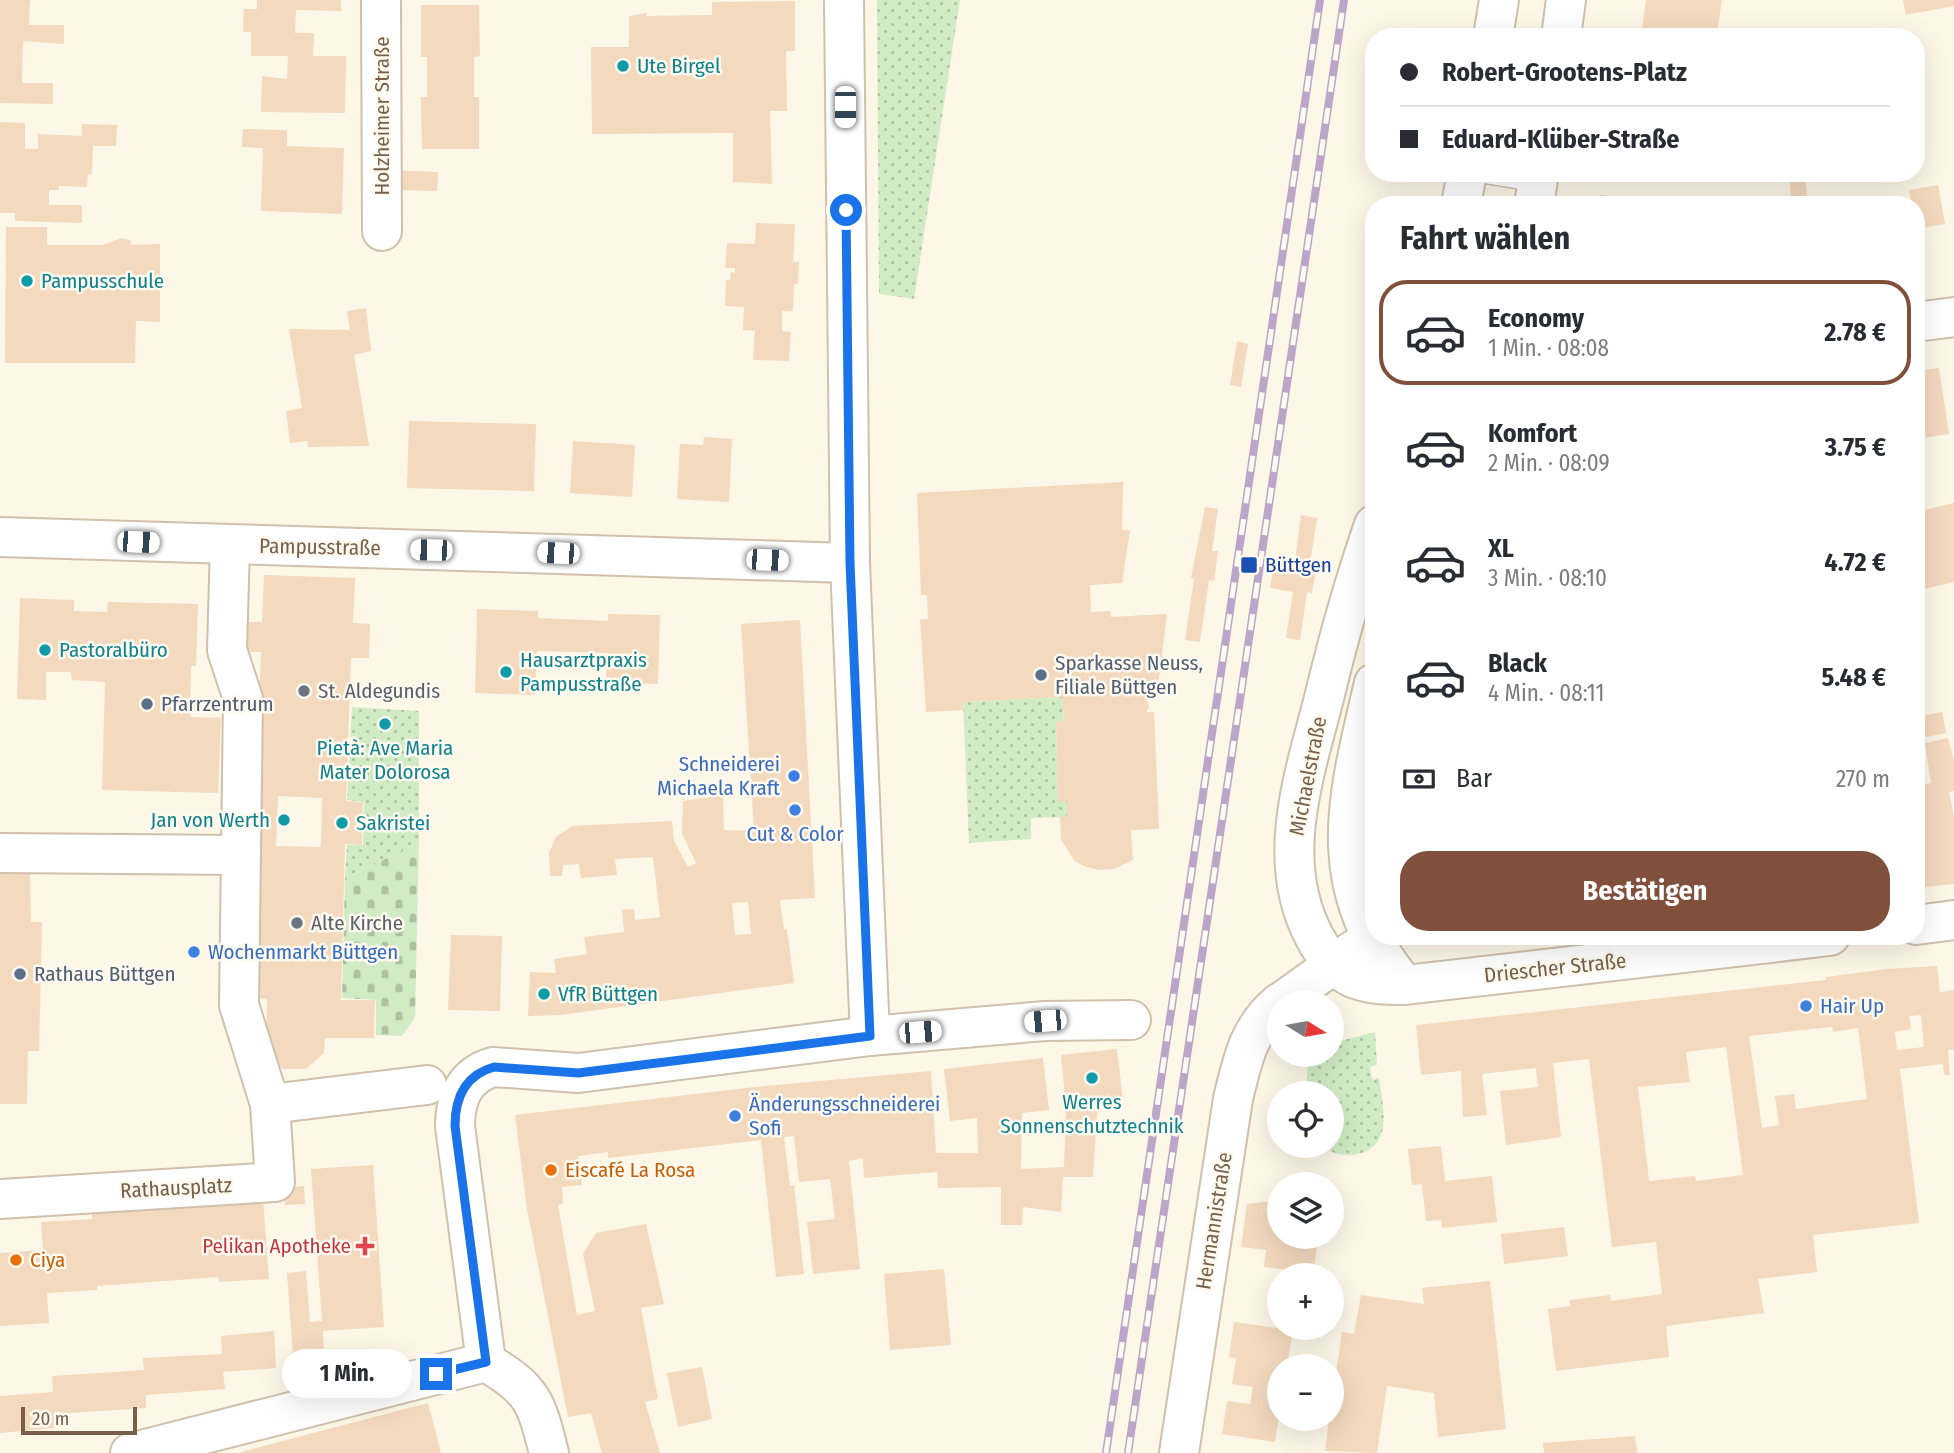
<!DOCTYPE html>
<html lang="de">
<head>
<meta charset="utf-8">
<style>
	:root { --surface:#fff; --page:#f2f2f3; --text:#2b2b33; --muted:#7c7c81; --line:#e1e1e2; --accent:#81503d }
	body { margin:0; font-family:"Fira Sans Condensed",sans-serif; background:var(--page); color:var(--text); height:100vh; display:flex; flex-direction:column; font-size:26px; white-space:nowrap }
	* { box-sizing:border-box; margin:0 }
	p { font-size:23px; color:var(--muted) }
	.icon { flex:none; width:38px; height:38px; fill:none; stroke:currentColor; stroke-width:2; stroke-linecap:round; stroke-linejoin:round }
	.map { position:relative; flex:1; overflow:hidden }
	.details { position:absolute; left:1365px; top:196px; width:560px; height:749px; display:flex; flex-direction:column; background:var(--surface); border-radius:28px; box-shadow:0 7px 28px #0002 }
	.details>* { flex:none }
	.hud { position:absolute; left:1365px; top:28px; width:560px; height:154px; border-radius:28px; box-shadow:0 7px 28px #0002; display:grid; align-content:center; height:154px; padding:0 35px; background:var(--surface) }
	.needle { width:46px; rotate:101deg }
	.controls { position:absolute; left:1267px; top:990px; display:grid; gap:14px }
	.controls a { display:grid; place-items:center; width:77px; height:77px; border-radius:50%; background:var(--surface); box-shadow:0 7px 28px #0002; font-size:35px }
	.scale { position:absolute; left:21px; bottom:18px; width:116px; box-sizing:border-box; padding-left:7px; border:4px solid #785f4a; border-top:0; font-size:19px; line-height:24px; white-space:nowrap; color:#785f4a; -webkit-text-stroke:5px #fffaef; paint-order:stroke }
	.end { position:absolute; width:32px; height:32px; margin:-16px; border:9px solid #1a73e8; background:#fff; box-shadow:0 0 0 4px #fff }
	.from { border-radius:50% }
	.bubble { position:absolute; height:49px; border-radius:24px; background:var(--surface); box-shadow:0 7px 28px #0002; font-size:23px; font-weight:700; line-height:49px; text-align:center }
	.car { position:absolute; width:21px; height:42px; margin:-21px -10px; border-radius:9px; box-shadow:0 0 5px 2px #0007; background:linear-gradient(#fff 24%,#345 0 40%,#fff 0 76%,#345 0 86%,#fff 0) }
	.hud b { display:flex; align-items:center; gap:24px; height:66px; font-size:26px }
	.hud b+b { border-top:2px solid var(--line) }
	.hud i { width:18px; height:18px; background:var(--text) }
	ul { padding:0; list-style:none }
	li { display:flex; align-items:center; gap:21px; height:105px; margin:0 14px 10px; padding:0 21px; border:4px solid transparent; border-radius:28px }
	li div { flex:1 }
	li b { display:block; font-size:26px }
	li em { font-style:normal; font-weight:700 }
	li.current { border-color:var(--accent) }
	li>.icon { width:63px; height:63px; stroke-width:1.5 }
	h2 { padding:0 35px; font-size:32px; line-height:84px }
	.pay { display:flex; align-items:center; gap:18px; height:77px; padding:0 35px; font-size:26px }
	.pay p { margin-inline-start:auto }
	.cta { display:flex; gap:14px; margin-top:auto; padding:14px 35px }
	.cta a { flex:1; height:80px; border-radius:28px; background:var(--accent); color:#fff; font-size:28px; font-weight:700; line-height:80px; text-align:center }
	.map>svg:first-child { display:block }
</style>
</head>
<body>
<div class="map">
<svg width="1954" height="1453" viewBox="0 0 1954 1453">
	<defs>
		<pattern id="grass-dots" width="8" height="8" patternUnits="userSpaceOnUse" patternTransform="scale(1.75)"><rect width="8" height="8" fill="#d1ecc5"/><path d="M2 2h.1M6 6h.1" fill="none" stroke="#aec2a2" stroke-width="1.8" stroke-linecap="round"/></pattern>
		<pattern id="cemetery-stones" width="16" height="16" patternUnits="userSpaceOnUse" patternTransform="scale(1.75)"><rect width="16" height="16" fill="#d1ecc5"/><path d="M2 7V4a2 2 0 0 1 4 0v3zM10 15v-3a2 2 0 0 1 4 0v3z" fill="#aec2a2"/></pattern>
	</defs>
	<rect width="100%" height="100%" fill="#fdf7e8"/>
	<g fill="url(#grass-dots)">
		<path d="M877,0H960L914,299L879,294Z"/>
		<path d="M1062,697L1064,721L1056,722L1058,801H1067V817L1031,818V839L969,843L963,702Z"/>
		<path d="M352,707L419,711V843L345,878L347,845H363L364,802L347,800Z"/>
		<path d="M1375,1032L1377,1065L1370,1067L1372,1079L1379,1078C1383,1108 1395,1149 1353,1155C1343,1156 1330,1153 1322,1146H1332V1094H1306L1308,1055H1332V1043Z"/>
	</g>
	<path fill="url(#cemetery-stones)" d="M419,843L415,1018L402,1036L376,1035V1000L342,998L345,878Z"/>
	<g fill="#f3d9be" fill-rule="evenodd">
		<path d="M0,0H30L29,25H64V44L23,41L22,83H53V104L0,103Z"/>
		<path d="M257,0H341V11L296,10L295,33H314L313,56H346L345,113L261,112L262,76L287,79L288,56H251V32H243L244,9H257Z"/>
		<path d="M1646,0H1722L1716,37H1641Z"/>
		<path d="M1903,0H1954V6L1906,15Z"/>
		<path d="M795,1V51H786L787,111H770L772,184L733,182V133L592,134L591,47H629V16L647,13L646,16L712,15V2Z"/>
		<path d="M421,5H479L480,56L474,57V97H479V149H422L421,97H427V57H421Z"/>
		<path d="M0,122L25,123V149H38V134L82,136V124L117,125L116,146H93L92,174H88L87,187L59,186V190H49V205H82V223L15,221V213H0Z"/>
		<path d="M243,129L287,130V146L344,148L342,214L261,211L263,148L242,147Z"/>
		<path d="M392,170L438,172L437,191L392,190Z"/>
		<path d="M1805,175L1807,196H1812L1813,205H1785L1784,198H1791L1789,176Z"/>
		<path d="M1938,185L1945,224L1916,229V205H1911L1909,190Z"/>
		<path d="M1600,195L1637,200L1636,205H1599Z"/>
		<path d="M756,223L795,224L793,262H799L798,284H794L793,311H782V331L791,332L789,361L753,360L755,331L743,330L744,307L725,306L726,280H730L731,272L735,273V268H725L727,243L755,244Z"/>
		<path d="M6,227H47V245H103L122,238L130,240L132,245L160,244V322L136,321L135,363H5Z"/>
		<path d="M1916,246L1922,270L1916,271Z"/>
		<path d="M366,308L371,351L354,355L369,446L308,447L307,441L290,443L286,411L302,408L289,329L350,330L347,311Z"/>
		<path d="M1237,341L1248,344L1241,387L1230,385Z"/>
		<path d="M1939,368L1949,434L1916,439V371Z"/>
		<path d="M409,421L536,424L534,491L407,488Z"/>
		<path d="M704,437L732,439L729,502L677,499L680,444L703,445Z"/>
		<path d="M573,441L635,445L632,497L570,493Z"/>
		<path d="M1123,482L1122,530H1130L1122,583L1090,585L1091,612L1110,611L1111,617L1167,614L1157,695L1146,696L1149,707L1146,712H1154L1159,829L1131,830L1133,860L1114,869L1100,870L1086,867L1075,861L1061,840L1060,817H1067V801L1058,802L1056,721H1064L1062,697L963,702V710L926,712L920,619H928L927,595H921L917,493Z"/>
		<path d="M1954,503V582L1916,591V512Z"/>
		<path d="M1205,507L1218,509L1212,551H1218L1214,581L1209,580L1200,642L1185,640L1194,579L1191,578Z"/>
		<path d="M1301,515L1317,518L1310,563L1317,564L1312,593L1307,592L1300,640L1286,638L1293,592L1270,588L1275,558L1295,561Z"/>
		<path d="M264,575L355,578L353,623L370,624L369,658H351L346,801L363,802L362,845L345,844L341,1000H375L374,1038H325L324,1053L306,1069H283L266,1050L267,999L248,998L261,652H246V622H262ZM278,796L322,798L321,847L276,846Z"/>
		<path d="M20,598L74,600V611L107,612L108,602L198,604L196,666H191L190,717L221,718L218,793L102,790L105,682L72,680L71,672H46V700L17,699Z"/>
		<path d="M477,609L538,611V618L608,621V614L660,615L658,684L606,682L607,653L537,651L535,695L475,693Z"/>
		<path d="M800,620L815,898L780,900L784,930L787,929L794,983L561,1015L528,1016L530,972L556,973L554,959L587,954L584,937L624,932L622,910L634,909L635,920L660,917L653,857L615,859L617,875L581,878L579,864L563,865L562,876H550L549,853L556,837L572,826L672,821L674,841L688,867L696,863L682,834L683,801L723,795L724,830L754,831L741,624ZM748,902L751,934L735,935L732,903Z"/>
		<path d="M1942,712L1946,733L1916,739V717Z"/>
		<path d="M1948,738L1954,761V791L1949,792L1954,817V884L1916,888V786L1931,783L1925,743Z"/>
		<path d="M0,867H30L31,922H42L39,1051H28L27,1104H0Z"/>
		<path d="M451,935L502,936L500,1011L448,1010Z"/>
		<path d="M1440,936H1502V938L1441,945Z"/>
		<path d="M1937,966L1940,992L1954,990V1050H1948L1950,1075H1944L1943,1064L1900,1069L1919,1223L1813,1235L1817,1272L1758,1279L1764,1313L1666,1326L1669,1357L1556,1371L1548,1309L1570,1306V1300L1610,1295L1611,1301L1662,1294L1656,1242L1612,1247L1589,1059L1553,1063L1561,1137L1506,1145L1500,1091L1538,1087L1536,1068L1482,1074L1487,1115L1463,1117L1461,1071L1421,1075L1416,1025L1826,980V977L1887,969ZM1921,1015L1924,1047L1897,1050L1895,1032L1911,1029L1909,1016ZM1832,1027L1833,1032L1858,1028L1867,1099L1796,1109L1794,1094L1775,1096L1779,1125L1762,1128L1749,1036ZM1726,1047L1743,1175L1696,1181L1695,1176L1649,1181L1638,1087L1690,1082L1686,1052Z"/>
		<path d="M1117,1049L1123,1101L1098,1103L1093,1177H1063L1061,1212L1023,1207L1022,1225H1001V1187L938,1188L937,1172L864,1178L863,1158L849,1161L860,1269L813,1274L807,1222L835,1219L830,1179L799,1182L794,1136L784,1137L790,1186L794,1185L804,1274L776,1277L761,1140L608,1158V1152L578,1156L582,1185L562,1187L563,1204L558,1205L577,1315L595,1311L583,1254L596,1233L646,1224L664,1304L641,1308L658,1399L645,1402L660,1453H602L591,1413L568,1417L527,1209L515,1115L755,1087L931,1071L936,1153H978L977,1118L950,1121L944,1069L1043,1058L1049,1110L1022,1113L1021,1169L1064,1167L1066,1107L1061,1055Z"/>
		<path d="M1441,1146L1445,1181L1492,1176L1497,1222L1442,1228L1441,1220L1426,1221L1422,1184L1412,1185L1408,1149Z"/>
		<path d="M373,1165L384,1327L323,1331L324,1356L293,1358L287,1273L306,1271L310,1322L322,1321L311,1169Z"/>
		<path d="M304,1186L305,1204L285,1205L284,1188Z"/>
		<path d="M263,1199L269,1279L219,1282L218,1277L97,1286V1290L47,1293L49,1323L0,1326V1253L43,1250L41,1222L92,1219V1205Z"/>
		<path d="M1279,1200V1237H1318L1314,1269L1298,1271L1264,1267L1266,1250L1241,1247L1247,1204Z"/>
		<path d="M1564,1227L1568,1256L1504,1264L1501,1234Z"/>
		<path d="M944,1269L951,1345L890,1350L884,1274Z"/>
		<path d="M1490,1281L1506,1429L1438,1437L1434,1393L1387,1386L1377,1453L1325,1451L1329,1419H1332V1401L1342,1332L1354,1334L1361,1295L1424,1304L1422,1288Z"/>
		<path d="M1234,1322L1293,1330L1287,1367H1279V1417L1275,1442L1222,1434L1227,1401L1250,1404L1253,1387L1232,1384L1236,1358L1229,1357Z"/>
		<path d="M274,1331L276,1368L223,1372L225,1389L146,1395V1408L54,1414L55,1428L0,1433V1396L53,1392L52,1376L144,1370L143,1358L222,1354L221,1336Z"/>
		<path d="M702,1367L712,1419L678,1427L667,1373Z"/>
		<path d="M428,1403L441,1453H241V1452Z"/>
		<path d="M1635,1436L1637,1453H1544L1543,1443Z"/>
	</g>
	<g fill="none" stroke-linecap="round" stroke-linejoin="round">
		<g stroke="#d0c0ac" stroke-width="24">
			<path id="lane" d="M1488,173L1537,181"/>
		</g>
		<g stroke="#d0c0ac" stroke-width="42">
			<g id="street">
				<path d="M381,0L382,231"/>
				<path d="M844,0L850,563L870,1036"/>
				<path d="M1493,37L1499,0"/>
				<path d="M1561,37L1566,0"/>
				<path d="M1461,205L1467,173"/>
				<path d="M1534,205L1539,173"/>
				<path d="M1916,322L1954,317"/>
				<path d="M1374,525C1354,582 1338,640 1324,698C1304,776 1274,860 1314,936C1322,952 1337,971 1353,978C1370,985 1387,985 1405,985L1830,936"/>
				<path d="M0,537L850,563"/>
				<path d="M1374,683C1347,798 1321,887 1405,985"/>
				<path d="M0,853L241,855"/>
				<path d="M1916,925L1954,920"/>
				<path d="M1280,1003L1355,949"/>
				<path d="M270,1104L427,1085"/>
				<path d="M0,1199L275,1182L270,1104L239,1005L243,699L227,650L230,545"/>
				<path d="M486,1362L455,1126C455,1098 465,1075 493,1067L578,1073L870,1036L1045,1021L1131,1020"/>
				<path d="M486,1362C533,1390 536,1401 549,1453"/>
				<path d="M130,1453L486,1362"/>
				<path d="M1179,1453L1233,1099C1242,1062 1248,1029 1279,1003"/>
			</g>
		</g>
		<use href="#lane" stroke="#fff" stroke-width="21"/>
		<use href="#street" stroke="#fff" stroke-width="38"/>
		<g stroke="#bba5c8" stroke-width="8">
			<g id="rail">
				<path d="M1106,1453L1320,0"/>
				<path d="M1128,1453L1344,0"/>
			</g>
		</g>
		<use href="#rail" stroke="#fffaef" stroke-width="5" stroke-dasharray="16" stroke-linecap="butt"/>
	</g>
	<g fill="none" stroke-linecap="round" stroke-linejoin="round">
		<path stroke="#1a73e8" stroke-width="9" d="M436,1374L486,1362L455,1126C455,1098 465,1075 494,1067L578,1073L870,1036L850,563L846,210"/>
	</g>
	<g fill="#0f9aa8" stroke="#fffaef" stroke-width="2.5">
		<circle cx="623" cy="66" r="7"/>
		<circle cx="27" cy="281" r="7"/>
		<circle cx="45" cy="650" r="7"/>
		<circle cx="506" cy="672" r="7"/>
		<circle cx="385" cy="724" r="7"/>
		<circle cx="284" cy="820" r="7"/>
		<circle cx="342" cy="823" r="7"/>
		<circle cx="544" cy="994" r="7"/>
		<circle cx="1092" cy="1078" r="7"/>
	</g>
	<rect fill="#1a4fb4" stroke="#fffaef" stroke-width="2.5" x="1240" y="556" width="18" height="18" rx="3.5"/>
	<g fill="#5c6f8a" stroke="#fffaef" stroke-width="2.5">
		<circle cx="1041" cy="675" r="7"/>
		<circle cx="147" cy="704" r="7"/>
		<circle cx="20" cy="974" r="7"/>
	</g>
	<g fill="#6b7280" stroke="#fffaef" stroke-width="2.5">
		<circle cx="304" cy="691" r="7"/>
		<circle cx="297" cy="923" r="7"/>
	</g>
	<g fill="#3f7fe0" stroke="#fffaef" stroke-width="2.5">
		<circle cx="794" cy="776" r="7"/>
		<circle cx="795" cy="810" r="7"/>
		<circle cx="194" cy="952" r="7"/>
		<circle cx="1806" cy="1006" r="7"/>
		<circle cx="735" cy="1116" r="7"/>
	</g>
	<g fill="#e8710a" stroke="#fffaef" stroke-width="2.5">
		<circle cx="551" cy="1170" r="7"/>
		<circle cx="16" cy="1260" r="7"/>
	</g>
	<path fill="#e0444e" stroke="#fffaef" stroke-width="2.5" d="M361.5 1235.5h7v7h7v7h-7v7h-7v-7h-7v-7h7z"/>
	<g text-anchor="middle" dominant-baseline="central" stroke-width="5" stroke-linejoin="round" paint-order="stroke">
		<g font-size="21" fill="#0d838f" stroke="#fffaef" text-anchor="start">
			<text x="637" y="66">Ute Birgel</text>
			<text x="41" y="281">Pampusschule</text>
			<text x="59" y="650">Pastoralbüro</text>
			<text x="520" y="660">Hausarztpraxis<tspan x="520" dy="24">Pampusstraße</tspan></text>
			<text x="385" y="748" text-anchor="middle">Pietà: Ave Maria<tspan x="385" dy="24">Mater Dolorosa</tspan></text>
			<text x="270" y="820" text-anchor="end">Jan von Werth</text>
			<text x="356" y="823">Sakristei</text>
			<text x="558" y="994">VfR Büttgen</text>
			<text x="1092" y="1102" text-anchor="middle">Werres<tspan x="1092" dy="24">Sonnenschutztechnik</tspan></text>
		</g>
		<g font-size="21" fill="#785f4a" stroke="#fffaef">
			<text transform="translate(382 116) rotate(-90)">Holzheimer Straße</text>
			<text transform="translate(320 547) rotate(1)">Pampusstraße</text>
			<text transform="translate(1308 776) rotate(-79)">Michaelstraße</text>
			<text transform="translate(1555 968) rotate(-6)">Driescher Straße</text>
			<text transform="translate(176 1188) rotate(-3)">Rathausplatz</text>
			<text transform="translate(1214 1221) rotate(-81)">Hermannistraße</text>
		</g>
		<g font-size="21" fill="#164399" stroke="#fffaef" text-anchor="start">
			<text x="1265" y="565">Büttgen</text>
		</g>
		<g font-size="21" fill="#4e5e75" stroke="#fffaef" text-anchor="start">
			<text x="1055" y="663">Sparkasse Neuss,<tspan x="1055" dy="24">Filiale Büttgen</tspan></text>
			<text x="161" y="704">Pfarrzentrum</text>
			<text x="34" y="974">Rathaus Büttgen</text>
		</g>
		<g font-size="21" fill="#5b616d" stroke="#fffaef" text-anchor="start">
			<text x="318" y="691">St. Aldegundis</text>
			<text x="311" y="923">Alte Kirche</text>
		</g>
		<g font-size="21" fill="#366cbe" stroke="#fffaef" text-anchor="start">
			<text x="780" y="764" text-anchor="end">Schneiderei<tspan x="780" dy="24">Michaela Kraft</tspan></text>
			<text x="795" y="834" text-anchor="middle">Cut &amp; Color</text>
			<text x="208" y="952">Wochenmarkt Büttgen</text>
			<text x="1820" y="1006">Hair Up</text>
			<text x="749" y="1104">Änderungsschneiderei<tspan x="749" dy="24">Sofi</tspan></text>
		</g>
		<g font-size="21" fill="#c56008" stroke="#fffaef" text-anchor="start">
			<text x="565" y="1170">Eiscafé La Rosa</text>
			<text x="30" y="1260">Ciya</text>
		</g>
		<g font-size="21" fill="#be3a42" stroke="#fffaef" text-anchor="end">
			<text x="351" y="1246">Pelikan Apotheke</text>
		</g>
	</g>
</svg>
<div class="controls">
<a><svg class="needle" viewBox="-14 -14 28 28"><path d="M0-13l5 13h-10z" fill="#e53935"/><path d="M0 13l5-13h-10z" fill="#7c7c81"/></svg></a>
<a><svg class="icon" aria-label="locate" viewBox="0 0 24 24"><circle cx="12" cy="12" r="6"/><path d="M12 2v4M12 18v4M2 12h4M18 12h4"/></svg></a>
<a><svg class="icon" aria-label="layers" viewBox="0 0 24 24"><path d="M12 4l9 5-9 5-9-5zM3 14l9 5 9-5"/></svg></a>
<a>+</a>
<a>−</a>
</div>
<div class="scale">20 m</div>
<i class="end from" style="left:846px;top:210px"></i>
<i class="end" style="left:436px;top:1374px"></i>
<div class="bubble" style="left:282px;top:1349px;width:130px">1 Min.</div>
<i class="car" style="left:845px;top:107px;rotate:180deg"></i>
<i class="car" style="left:138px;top:542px;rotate:92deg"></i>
<i class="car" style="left:431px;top:550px;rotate:271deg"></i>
<i class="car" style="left:558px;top:553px;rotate:272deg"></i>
<i class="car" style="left:767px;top:560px;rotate:92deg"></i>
<i class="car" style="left:1045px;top:1021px;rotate:265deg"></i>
<i class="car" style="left:920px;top:1032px;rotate:85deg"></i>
<div class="hud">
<b><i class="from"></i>Robert-Grootens-Platz</b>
<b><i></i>Eduard-Klüber-Straße</b>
</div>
<section class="details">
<h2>Fahrt wählen</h2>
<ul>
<li class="current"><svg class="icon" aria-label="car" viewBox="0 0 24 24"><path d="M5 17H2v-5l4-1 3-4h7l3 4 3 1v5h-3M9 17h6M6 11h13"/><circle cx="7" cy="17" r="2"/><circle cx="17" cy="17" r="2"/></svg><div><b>Economy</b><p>1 Min. · 08:08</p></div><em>2.78 €</em></li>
<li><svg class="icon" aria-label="car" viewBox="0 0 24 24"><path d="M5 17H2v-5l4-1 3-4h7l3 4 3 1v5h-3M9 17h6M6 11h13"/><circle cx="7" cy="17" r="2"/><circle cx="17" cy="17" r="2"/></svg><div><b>Komfort</b><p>2 Min. · 08:09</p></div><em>3.75 €</em></li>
<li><svg class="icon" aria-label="car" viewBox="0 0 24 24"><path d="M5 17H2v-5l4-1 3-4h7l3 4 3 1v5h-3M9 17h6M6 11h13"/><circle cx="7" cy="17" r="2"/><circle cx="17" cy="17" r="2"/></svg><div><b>XL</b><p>3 Min. · 08:10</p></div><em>4.72 €</em></li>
<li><svg class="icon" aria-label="car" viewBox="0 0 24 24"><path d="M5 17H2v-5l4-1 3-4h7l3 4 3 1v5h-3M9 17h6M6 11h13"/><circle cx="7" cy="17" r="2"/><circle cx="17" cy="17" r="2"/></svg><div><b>Black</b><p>4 Min. · 08:11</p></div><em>5.48 €</em></li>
</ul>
<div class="pay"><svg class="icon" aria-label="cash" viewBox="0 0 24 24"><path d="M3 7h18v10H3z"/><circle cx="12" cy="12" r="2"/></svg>Bar<p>270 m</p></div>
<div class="cta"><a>Bestätigen</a></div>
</section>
</div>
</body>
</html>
